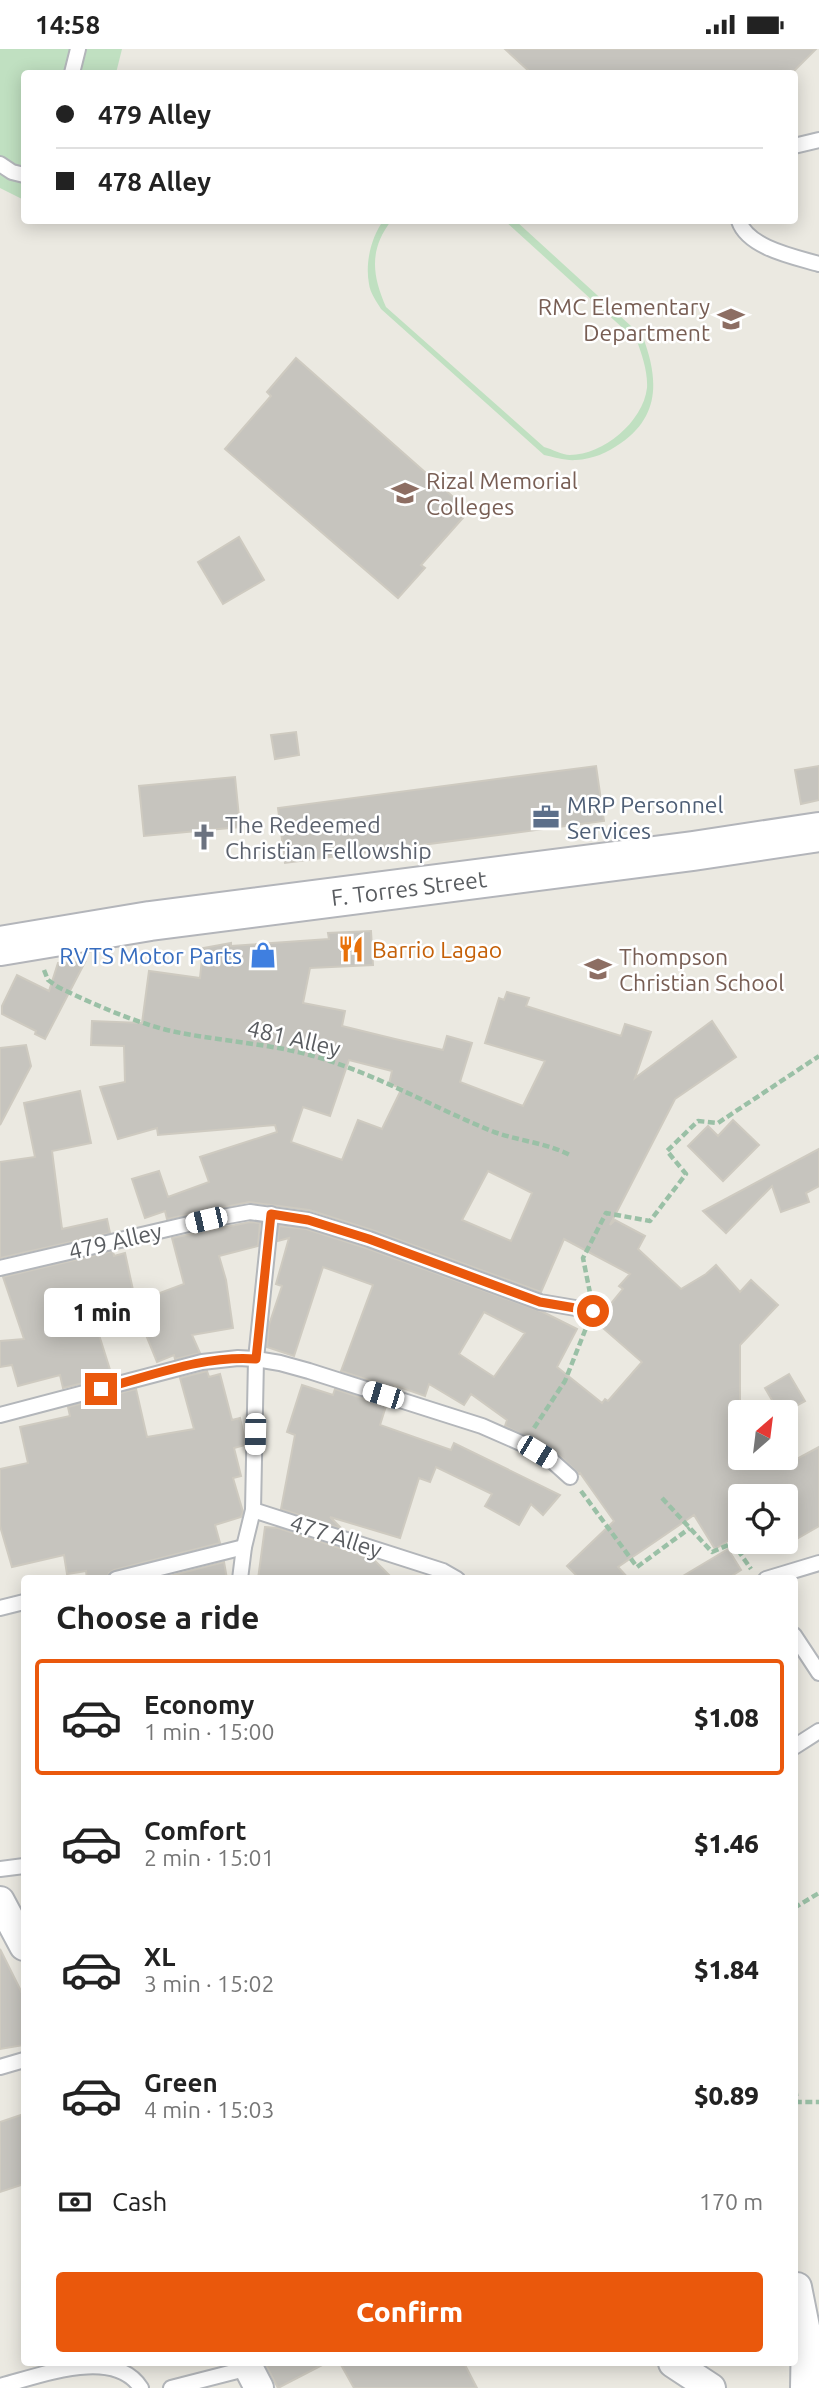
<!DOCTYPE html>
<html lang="en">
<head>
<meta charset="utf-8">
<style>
	:root { --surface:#fff; --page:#f2f2f2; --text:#222; --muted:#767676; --line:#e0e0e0; --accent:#ea580c }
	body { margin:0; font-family:Ubuntu,sans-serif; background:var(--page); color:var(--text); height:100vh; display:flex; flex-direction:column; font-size:26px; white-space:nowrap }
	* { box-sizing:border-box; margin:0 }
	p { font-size:23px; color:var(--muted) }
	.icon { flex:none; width:38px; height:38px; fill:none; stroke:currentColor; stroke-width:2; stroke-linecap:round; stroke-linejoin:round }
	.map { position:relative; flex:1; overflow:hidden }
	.drawer { position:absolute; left:21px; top:1526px; width:777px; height:791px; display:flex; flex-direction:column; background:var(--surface); border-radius:7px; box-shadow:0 4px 18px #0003 }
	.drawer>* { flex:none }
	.top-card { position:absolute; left:21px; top:21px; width:777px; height:154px; border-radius:7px; box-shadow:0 4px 18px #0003; display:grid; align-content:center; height:154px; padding:0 35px; background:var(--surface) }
	.needle { width:46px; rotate:28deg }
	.fabs { position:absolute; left:728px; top:1351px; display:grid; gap:14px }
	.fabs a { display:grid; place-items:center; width:70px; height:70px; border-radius:7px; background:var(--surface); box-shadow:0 4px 18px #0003; font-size:35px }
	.end { position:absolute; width:32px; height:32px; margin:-16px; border:9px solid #ea580c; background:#fff; box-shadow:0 0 0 4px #fff }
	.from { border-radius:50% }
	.bubble { position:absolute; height:49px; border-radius:7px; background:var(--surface); box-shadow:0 4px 18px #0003; font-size:23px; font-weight:800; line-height:49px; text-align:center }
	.car { position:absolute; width:21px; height:42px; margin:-21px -10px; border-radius:9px; box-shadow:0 0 5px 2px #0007; background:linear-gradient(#fff 24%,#345 0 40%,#fff 0 76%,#345 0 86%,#fff 0) }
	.top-card b { display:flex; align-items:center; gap:24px; height:66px; font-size:26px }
	.top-card b+b { border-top:2px solid var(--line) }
	.top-card i { width:18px; height:18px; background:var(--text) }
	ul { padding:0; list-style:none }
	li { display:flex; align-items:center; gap:21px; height:116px; margin:0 14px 10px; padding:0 21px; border:4px solid transparent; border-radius:7px }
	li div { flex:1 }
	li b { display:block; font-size:26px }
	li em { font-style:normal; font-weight:800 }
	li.active { border-color:var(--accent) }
	li>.icon { width:63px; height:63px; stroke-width:1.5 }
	h2 { padding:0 35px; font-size:32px; line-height:84px }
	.pay { display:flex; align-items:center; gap:18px; height:77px; padding:0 35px; font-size:26px }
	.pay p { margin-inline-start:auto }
	.button { display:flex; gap:14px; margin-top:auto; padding:14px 35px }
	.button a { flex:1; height:80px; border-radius:7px; background:var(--accent); color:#fff; font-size:28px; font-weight:800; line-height:80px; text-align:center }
	.status { display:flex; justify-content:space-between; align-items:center; height:49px; padding:0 35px; background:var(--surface); direction:ltr }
	.status svg { height:19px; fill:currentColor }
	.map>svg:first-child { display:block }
</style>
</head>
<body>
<div class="status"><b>14:58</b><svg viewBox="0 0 49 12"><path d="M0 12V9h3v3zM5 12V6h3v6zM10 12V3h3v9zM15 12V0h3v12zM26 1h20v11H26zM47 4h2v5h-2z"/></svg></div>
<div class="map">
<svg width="819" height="2339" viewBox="0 0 819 2339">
	<rect width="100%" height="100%" fill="#ebe9e1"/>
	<g fill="#c0e0c1">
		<path d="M0,0H122L116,24H24V151L0,139Z"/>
		<path d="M383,172H391C369,201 372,226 386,258L544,398C552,400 562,406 570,406C603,406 643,373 647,339C648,323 642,306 637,292L505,172H516L643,288C658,329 661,366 621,394C607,404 593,410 576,411C566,412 554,408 544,406L381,260C377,253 370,244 369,235C365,214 371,189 383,172Z"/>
	</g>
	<g fill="#c6c4be" stroke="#cecac0" stroke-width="2" fill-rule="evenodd">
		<path d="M505,0H816L792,24H531Z"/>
		<path d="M296,309L469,462L421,516L425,519L398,549L225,400L271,347L267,343Z"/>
		<path d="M239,488L264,531L223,555L198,513Z"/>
		<path d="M296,683L299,706L275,710L271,686Z"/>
		<path d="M596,717L604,772L285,814L278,759Z"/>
		<path d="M819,717V751L801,755L795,721Z"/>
		<path d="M235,728L240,778L144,787L139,737Z"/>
		<path d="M371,882L373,916L310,919L303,954L345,962L342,977L395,990L443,1001L447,987L472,994L460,1033L523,1057L545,1012L485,994L499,949L504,951L507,943L529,949L526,957L621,987L625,975L651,983L635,1029L712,972L736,1008L675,1050L610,1176L615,1171L645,1187L638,1200L681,1240L706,1225L716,1216L740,1243L751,1231L778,1256L740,1296V1409H793L795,1411L819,1398V1477L786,1496V1447H740V1484L715,1500L694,1466L618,1518L629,1530H580L567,1517L614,1472L580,1424L579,1425L556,1403L505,1377L507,1371L471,1345L464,1356L429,1335L425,1347L394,1336L393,1339L341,1322L373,1236L323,1218L294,1307L267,1298L269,1276L282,1237L276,1235L289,1189L278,1192L279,1177L306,1180L366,1199L543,1263L577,1280L557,1318L602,1354L605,1350L608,1352L642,1313L596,1273L623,1240L619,1237L630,1225L564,1190L541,1243L372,1181L309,1161L249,1153L167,1170L165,1162L145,1169L132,1130L159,1122L168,1148L209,1133L200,1108L277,1083L275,1076L158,1086L157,1079L118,1090L100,1038L125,1033L124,997L91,996L92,972L142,974L149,922L200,929L203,899L231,894V897L329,890L328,884ZM349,1011L392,1022L389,1035L402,1039L382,1080L358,1071L342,1111L291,1093L303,1058L330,1067ZM488,1122L532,1144L511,1192L462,1171ZM484,1263L525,1284L494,1328L459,1305Z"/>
		<path d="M85,913L45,990L35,985L36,982L2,965V957L17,926L49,942L58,914Z"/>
		<path d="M26,996L31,1017L0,1076V999Z"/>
		<path d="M80,1042L91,1094L52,1102L62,1180L107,1170L110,1184L0,1209V1113L35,1108L24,1054Z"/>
		<path d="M733,1071L759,1096L723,1132L688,1097L708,1077L718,1087Z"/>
		<path d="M819,1100V1137L806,1144L809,1153L781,1163L772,1137L726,1184L703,1162Z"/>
		<path d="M250,1173L260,1174L258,1197L219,1207L226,1231L233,1279L192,1286L200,1304L175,1310L174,1306L157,1313L133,1254L184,1235L172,1189Z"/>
		<path d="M113,1202L114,1207L125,1204L133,1241L88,1251L112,1327L63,1339L60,1326L18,1337L12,1316L0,1318V1292L24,1290L3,1228Z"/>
		<path d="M207,1322L209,1328L220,1325L232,1371L240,1369L245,1392V1396L234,1399L241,1427L233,1429L243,1463L241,1468L215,1476L220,1494L114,1521L109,1524L107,1530H87L86,1522L67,1525L64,1506L12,1518L0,1477V1420L28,1414L20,1378L70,1367L68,1358L136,1340L147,1388L194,1380L180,1329Z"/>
		<path d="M789,1325L805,1352L785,1363H779L765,1339Z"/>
		<path d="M302,1336L333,1346L335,1340L386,1357L380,1376L451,1401L454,1394L560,1446L543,1466L531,1455L519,1476L485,1457L492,1445L436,1418L430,1433L419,1429L400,1489L330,1468L342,1480L281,1460L295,1386L287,1383Z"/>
		<path d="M265,1478L278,1479L373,1510L393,1530H258Z"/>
		<path d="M728,1500L741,1521L727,1530H678Z"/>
		<path d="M224,1513L227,1530H158Z"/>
		<path d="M0,1900L24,1948V1996L0,2000Z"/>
		<path d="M24,2065V2135L0,2143V2073Z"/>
		<path d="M265,2314H326L278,2339Z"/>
		<path d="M340,2314H464L477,2339H354Z"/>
	</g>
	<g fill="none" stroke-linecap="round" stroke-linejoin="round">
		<g stroke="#b3b6ba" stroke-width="18">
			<g id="service">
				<path d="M72,24L78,0"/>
				<path d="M794,97L819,91"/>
				<path d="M0,115L12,123L24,126"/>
				<path d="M739,172C748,199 795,208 819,215"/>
				<path d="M0,1219L206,1171L250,1163L308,1171L369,1190L540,1253L593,1262"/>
				<path d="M0,1366L202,1313L238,1309L256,1310L280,1314L309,1322L482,1377L523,1395L551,1411L570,1428"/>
				<path d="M253,1461L443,1522L457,1530"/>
				<path d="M116,1530L244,1498"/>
				<path d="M240,1530L244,1498L253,1461L256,1310L271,1165"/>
				<path d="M766,1530L819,1514"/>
				<path d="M0,1559L24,1553"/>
				<path d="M794,1586L819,1624"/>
				<path d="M794,1698L819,1682"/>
				<path d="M0,1820L24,1817"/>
				<path d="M0,2018L24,2011"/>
				<path d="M0,2337C40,2327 114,2297 141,2339"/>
				<path d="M171,2339L249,2319"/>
			</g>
		</g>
		<g stroke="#b3b6ba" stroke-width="32">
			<g id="minor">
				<path d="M0,1852L24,1897"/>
				<path d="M797,2238L806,2283L805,2339"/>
				<path d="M246,2314L259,2339"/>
				<path d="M673,2314L711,2339"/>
			</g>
		</g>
		<g stroke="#b3b5ba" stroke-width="42">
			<path id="secondary" d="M0,897L150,872L693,802L819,783"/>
		</g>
		<g stroke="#9ac0a6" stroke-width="4.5" stroke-dasharray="7 3.5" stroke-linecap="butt">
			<path d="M44,921L48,931L58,938C93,955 129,971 167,981C210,991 254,993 298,1003C367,1019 429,1057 494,1083C520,1092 546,1094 570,1106"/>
			<path d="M590,1244L583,1209L606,1164L650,1172L686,1125L667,1102L698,1072L718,1074L819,1007"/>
			<path d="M534,1379L565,1332L586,1279"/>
			<path d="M581,1442L637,1518L690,1479"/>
			<path d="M662,1449L712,1503L733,1494L751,1520"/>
			<path d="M794,1859L819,1844"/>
			<path d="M794,2030L797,2053H819"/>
		</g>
		<use href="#service" stroke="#fff" stroke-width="14"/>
		<use href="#minor" stroke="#fff" stroke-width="28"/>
		<use href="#secondary" stroke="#fff" stroke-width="38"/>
	</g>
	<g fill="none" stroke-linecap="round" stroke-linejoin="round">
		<path stroke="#ea580c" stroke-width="9" d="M101,1340C151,1327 204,1306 256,1310L271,1165L308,1171L369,1190L540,1253L593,1262"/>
	</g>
	<defs>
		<g id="school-bare" transform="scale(2.1)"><path d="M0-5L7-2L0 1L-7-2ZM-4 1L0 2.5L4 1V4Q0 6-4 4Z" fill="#8d6e63" stroke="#fff" stroke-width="2.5" paint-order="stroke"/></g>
		<g id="university-bare" transform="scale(2.1)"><path d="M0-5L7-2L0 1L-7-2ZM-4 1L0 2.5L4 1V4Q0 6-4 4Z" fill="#8d6e63" stroke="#fff" stroke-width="2.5" paint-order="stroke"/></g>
		<g id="office-bare" transform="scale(2.1)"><path d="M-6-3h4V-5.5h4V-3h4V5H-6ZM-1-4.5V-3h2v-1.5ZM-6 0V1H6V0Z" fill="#5c6f8a" stroke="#fff" stroke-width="2.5" paint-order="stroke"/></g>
		<g id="church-bare" transform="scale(2.1)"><path d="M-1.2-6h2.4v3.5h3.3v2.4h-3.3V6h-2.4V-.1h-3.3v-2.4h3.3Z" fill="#6b7280" stroke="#fff" stroke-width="2.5" paint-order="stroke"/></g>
		<g id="restaurant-bare" transform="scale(2.1)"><path d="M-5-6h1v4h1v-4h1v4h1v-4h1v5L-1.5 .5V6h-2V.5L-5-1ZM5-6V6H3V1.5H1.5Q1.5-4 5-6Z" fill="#e8710a" stroke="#fff" stroke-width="2.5" paint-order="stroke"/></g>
		<g id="shop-bare" transform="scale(2.1)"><path d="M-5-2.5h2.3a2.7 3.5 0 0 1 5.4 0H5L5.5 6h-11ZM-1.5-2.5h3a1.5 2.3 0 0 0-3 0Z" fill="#3f7fe0" stroke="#fff" stroke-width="2.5" paint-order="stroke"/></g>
	</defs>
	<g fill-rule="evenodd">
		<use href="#school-bare" x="731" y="270"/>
		<use href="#university-bare" x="405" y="444"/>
		<use href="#office-bare" x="546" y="768"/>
		<use href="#church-bare" x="204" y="788"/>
		<use href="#restaurant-bare" x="351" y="900"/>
		<use href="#shop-bare" x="263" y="906"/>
		<use href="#school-bare" x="598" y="920"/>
	</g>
	<g text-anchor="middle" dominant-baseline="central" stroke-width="5" stroke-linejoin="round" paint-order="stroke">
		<g font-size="23" fill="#785e54" stroke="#fff" text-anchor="start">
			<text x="710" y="257" text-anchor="end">RMC Elementary<tspan x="710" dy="26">Department</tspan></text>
			<text x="426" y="431">Rizal Memorial<tspan x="426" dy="26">Colleges</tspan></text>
			<text x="619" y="907">Thompson<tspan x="619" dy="26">Christian School</tspan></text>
		</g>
		<g font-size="23" fill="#4e5e75" stroke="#fff" text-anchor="start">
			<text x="567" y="755">MRP Personnel<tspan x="567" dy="26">Services</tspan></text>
		</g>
		<g font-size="23" fill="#5b616d" stroke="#fff" text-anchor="start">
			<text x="225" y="775">The Redeemed<tspan x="225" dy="26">Christian Fellowship</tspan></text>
		</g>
		<g font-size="23" fill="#595c60" stroke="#fff">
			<text transform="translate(409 839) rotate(-7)">F. Torres Street</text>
			<text transform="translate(294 989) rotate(13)">481 Alley</text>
			<text transform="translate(115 1192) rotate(-13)">479 Alley</text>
			<text transform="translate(336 1487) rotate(18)">477 Alley</text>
		</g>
		<g font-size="23" fill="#c56008" stroke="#fff" text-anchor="start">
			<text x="372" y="900">Barrio Lagao</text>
		</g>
		<g font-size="23" fill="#366cbe" stroke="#fff" text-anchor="end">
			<text x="242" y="906">RVTS Motor Parts</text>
		</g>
	</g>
</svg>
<div class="fabs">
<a><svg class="needle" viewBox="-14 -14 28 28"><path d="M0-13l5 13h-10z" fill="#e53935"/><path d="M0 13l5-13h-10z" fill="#767676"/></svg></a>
<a><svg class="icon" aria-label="locate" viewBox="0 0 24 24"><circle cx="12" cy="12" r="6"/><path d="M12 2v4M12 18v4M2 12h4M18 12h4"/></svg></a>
</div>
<i class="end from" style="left:593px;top:1262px"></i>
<i class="end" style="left:101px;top:1340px"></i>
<div class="bubble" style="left:44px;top:1239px;width:116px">1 min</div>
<i class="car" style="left:206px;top:1171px;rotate:257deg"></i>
<i class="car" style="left:383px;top:1346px;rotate:287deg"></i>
<i class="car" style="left:255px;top:1385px;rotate:181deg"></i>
<i class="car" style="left:537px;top:1403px;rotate:121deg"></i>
<div class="top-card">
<b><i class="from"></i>479 Alley</b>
<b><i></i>478 Alley</b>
</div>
<section class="drawer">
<h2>Choose a ride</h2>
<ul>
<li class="active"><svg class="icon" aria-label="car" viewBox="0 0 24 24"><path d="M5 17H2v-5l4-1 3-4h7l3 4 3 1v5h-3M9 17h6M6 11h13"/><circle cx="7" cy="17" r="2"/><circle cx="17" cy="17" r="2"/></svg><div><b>Economy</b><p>1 min · 15:00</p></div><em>$1.08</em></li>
<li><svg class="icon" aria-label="car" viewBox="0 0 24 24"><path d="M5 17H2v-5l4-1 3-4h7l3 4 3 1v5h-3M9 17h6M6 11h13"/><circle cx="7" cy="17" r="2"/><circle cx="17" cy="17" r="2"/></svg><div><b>Comfort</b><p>2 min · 15:01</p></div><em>$1.46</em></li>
<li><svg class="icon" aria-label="car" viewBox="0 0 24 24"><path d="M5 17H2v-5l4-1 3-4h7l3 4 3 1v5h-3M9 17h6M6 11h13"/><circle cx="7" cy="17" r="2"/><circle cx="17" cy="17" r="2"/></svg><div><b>XL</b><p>3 min · 15:02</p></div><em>$1.84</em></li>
<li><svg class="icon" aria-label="car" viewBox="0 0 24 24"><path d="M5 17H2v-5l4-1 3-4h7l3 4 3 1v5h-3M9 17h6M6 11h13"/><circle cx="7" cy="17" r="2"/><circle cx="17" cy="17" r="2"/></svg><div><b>Green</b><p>4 min · 15:03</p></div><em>$0.89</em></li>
</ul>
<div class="pay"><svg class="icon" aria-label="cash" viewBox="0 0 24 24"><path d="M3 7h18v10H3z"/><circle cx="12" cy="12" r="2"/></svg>Cash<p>170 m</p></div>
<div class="button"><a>Confirm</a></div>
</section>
</div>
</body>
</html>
